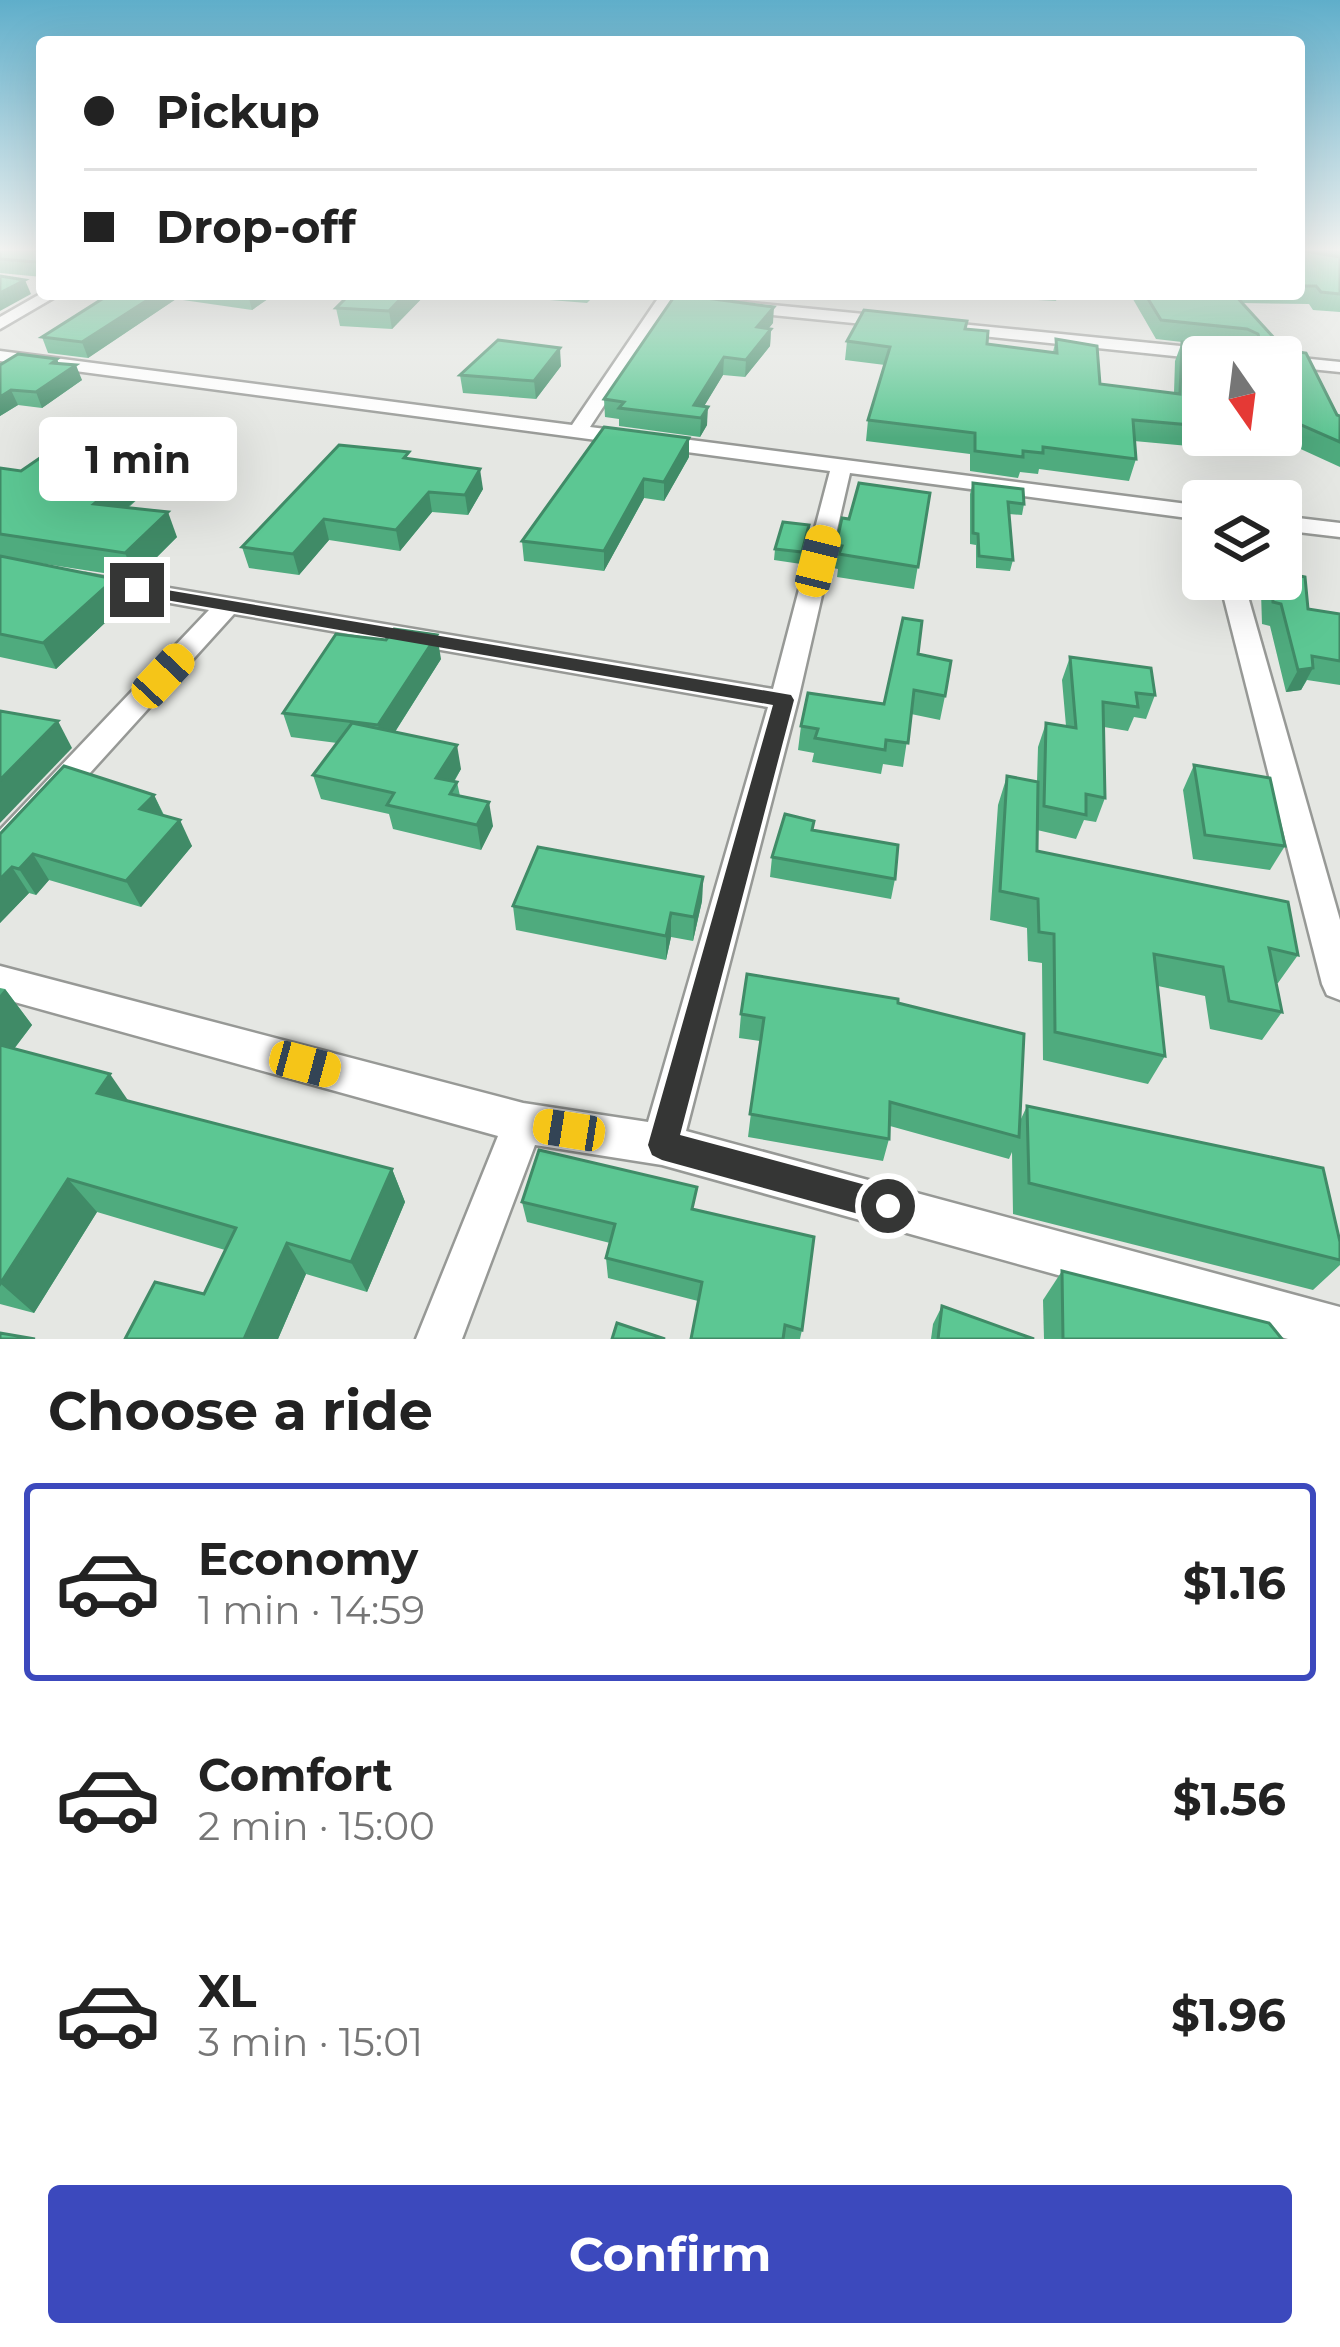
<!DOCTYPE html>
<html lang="en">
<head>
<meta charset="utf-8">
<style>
	:root { --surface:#fff; --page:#f2f2f2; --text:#222; --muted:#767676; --line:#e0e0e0; --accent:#3c49bd }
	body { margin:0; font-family:Montserrat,sans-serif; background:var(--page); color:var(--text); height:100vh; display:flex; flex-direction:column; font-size:45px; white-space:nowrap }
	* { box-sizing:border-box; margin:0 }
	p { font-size:39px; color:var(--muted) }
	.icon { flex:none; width:66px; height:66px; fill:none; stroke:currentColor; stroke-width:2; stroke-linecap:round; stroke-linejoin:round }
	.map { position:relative; height:1339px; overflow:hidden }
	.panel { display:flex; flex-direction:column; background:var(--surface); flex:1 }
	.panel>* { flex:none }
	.banner { position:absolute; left:36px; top:36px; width:1269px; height:264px; border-radius:12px; box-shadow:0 12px 48px #0002; display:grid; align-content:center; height:264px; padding:0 48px; background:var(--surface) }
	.needle { width:78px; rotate:166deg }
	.controls { position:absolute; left:1182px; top:336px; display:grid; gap:24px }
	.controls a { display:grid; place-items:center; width:120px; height:120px; border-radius:12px; background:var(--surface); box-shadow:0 12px 48px #0002; font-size:60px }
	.end { position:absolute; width:54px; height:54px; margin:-27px; border:15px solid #353635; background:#fff; box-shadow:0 0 0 6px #fff }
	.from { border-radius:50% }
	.bubble { position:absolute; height:84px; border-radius:12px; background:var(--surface); box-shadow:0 12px 48px #0002; font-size:39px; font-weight:700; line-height:84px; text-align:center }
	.car { position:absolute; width:36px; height:72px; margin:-36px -18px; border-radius:15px; box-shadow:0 0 9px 3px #0007; background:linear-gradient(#f5c518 24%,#345 0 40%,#f5c518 0 76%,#345 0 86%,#f5c518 0) }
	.banner b { display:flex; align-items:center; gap:42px; height:114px; font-size:45px }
	.banner b+b { border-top:3px solid var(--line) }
	.banner i { width:30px; height:30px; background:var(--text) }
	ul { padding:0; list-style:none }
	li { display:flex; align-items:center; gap:36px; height:198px; margin:0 24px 18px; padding:0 24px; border:6px solid transparent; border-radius:12px }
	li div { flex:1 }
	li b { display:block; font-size:45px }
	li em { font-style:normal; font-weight:700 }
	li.active { border-color:var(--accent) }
	li>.icon { width:108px; height:108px; stroke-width:1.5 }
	h2 { padding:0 48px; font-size:54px; line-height:144px }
	.cta { display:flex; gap:24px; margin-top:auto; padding:24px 48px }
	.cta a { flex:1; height:138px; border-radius:12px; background:var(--accent); color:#fff; font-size:48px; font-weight:700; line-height:138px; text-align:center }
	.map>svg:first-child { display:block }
</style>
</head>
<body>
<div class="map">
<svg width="1340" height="1339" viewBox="0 0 1340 1339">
	<rect width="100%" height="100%" fill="#e5e7e3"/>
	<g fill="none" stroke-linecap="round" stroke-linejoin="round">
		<g stroke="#979996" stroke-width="5">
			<g id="street">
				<path d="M42,293L60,294L0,329V317Z"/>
				<path d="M661,294L894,317L902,322L894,327L670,305L590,427L1203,506V520L850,473L798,700L686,1131L1340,1307V1339H1288L662,1165L535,1145L462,1339H416L498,1136L0,998V966L523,1103L648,1122L768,707L234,614L11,860L0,864V830L209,610L76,586L73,581L76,576L85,574L773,689L830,471L0,361V351L572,425Z"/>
				<path d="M950,323L1240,352L1249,357L1203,359L944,332L942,328Z"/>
				<path d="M1281,356L1340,362V372L1281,366V357H1276Z"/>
				<path d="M1281,516L1340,523V537L1281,530Z"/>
				<path d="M1219,579H1243L1340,920V1000L1327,995L1322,984Z"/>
			</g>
		</g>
		<use href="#street" fill="#fff" fill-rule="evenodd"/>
	</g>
	<g fill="#4fab7e">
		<path d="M0,250H42V277L0,273Z"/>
		<path d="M1299,250H1340V312L1313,310L1309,304L1242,303L1337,415L1340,416V467L1270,435H1281V357H1203V435H1249L1243,451L1134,441L1136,459L1129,481L1039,469L1038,474L1020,472L1018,478L970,471V454L866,441L868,420L885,365L845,360L847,341L965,329L987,344L1053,352L1056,339L1100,384L1174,393L1175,361L1182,342L1156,339L1130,294H1299Z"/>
		<path d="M110,294H275L252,310L176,299L88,358L48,353L42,337Z"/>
		<path d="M350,294H426L392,329L340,326L336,308Z"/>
		<path d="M550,294H596L587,303L550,300Z"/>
		<path d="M1002,294H1058L1056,301L1002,298Z"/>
		<path d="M773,323L768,329H771L770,346L745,377L723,375L704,406L707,425L700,437L619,426V419L605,417L604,399Z"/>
		<path d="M59,363L82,380L42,408L18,405L0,416V365Z"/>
		<path d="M561,366L536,399L463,393L460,375Z"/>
		<path d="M157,451L165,474L128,508L177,537L136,578L19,560L114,579L125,604L56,669L0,657V468L21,471Z"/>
		<path d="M689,457L664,501L644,498L604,571L524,561L522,541Z"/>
		<path d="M411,459L483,489L468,515L432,512L400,551L329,540L299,575L249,568L242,547Z"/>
		<path d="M973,483L1024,504L1022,515L1009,514L1013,560L1010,571L976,568V545L970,544V494Z"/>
		<path d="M930,493L914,589L837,577L838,569L833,568L836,545L849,519Z"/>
		<path d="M808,537L801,564L774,560L775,549Z"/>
		<path d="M1267,579H1281L1308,609L1340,614V685L1307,680L1301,690L1286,692L1270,626L1262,624L1261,592Z"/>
		<path d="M918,654L945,696L940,720L911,714L903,767L883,764L881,774L812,762L814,753L798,750L801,726L884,704Z"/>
		<path d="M1070,657L1155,695L1146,719L1134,717L1128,731L1104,727L1105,798L1096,822L1084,820L1076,839L1037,830V851L1298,955L1278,983H1276L1282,1012L1262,1040L1210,1029L1205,996L1158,986L1165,1056L1148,1084L1043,1060L1042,963L1028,961L1027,928L990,920L998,805L1007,776L1037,782L1038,747L1046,723L1066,726L1062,680Z"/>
		<path d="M441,659L395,732L461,769L454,782H457L460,796L493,826L481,850L393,829L389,814L321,799L313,775L337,743L291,737L283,713Z"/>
		<path d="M1194,765L1285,846L1270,870L1193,859L1183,790Z"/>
		<path d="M154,795L164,815L192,846L141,907L49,880L36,895L29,893L0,923V834Z"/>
		<path d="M814,821L813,830L895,879L891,899L770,877L772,857Z"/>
		<path d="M703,877L702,901L693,941L671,937L666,960L516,930L513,906Z"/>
		<path d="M0,988L5,989L32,1025L14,1049L129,1102L392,1169L405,1202L367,1292L306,1274L278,1339H125L204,1294L225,1250L97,1212L34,1313L0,1304Z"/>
		<path d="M898,1003L1020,1121L1027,1106L1340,1242V1265L1313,1290L1013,1214L1012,1152L1009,1159L890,1126L889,1139L883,1161L748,1137L760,1041L739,1038L741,1014Z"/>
		<path d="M522,1202L696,1210L802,1330L800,1339H691L698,1301L608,1278L606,1258L610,1243L527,1222Z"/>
		<path d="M1062,1271L1282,1339H1044L1043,1300Z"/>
		<path d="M942,1306L1034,1339H931L933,1324Z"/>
	</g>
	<g fill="#408b67">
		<path d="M25,280L31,294L0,311V293Z"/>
		<path d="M157,294H175L176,299L88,358L82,342Z"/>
		<path d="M275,294L252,310L248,295Z"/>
		<path d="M405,294H426L392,329L389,311Z"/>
		<path d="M774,307L773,323L756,344L757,327Z"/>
		<path d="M771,329L770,346L745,377L746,360Z"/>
		<path d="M560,348L561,366L536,399L534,381Z"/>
		<path d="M724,357L723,375L697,418L694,405Z"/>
		<path d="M57,359L63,374L76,365L82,380L42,408L36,392L52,363Z"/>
		<path d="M11,390L18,405L0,416V397Z"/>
		<path d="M708,407L707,425L700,437L701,418Z"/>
		<path d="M689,438V457L664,501V482Z"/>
		<path d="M157,451L165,474L104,528L94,504Z"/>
		<path d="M480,469L483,489L468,515L465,495Z"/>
		<path d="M644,479V498L604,571V551Z"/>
		<path d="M429,492L432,512L400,551L396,530Z"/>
		<path d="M168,512L177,537L136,578L125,553Z"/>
		<path d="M324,519L329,540L299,575L293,554Z"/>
		<path d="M114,579L125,604L56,669L43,643Z"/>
		<path d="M437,635L441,659L384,749L378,725Z"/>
		<path d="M1313,668L1301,690L1286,692L1298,670Z"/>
		<path d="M58,721L72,748L0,823V780Z"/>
		<path d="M457,745L461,769L441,802L436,778Z"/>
		<path d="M154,795L166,821L140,809Z"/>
		<path d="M489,802L493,826L481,850L477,825Z"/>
		<path d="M180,820L192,846L141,907L126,881Z"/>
		<path d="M33,854L49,880L36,895L19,869Z"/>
		<path d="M12,867L29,893L0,923V879Z"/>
		<path d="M703,877L702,901L693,941L694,917Z"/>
		<path d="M671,913V937L666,960V936Z"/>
		<path d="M5,989L32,1025L0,1067V995Z"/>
		<path d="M110,1074L134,1109L97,1093Z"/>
		<path d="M392,1169L405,1202L367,1292L351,1262Z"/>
		<path d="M68,1179L97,1212L34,1313L1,1284Z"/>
		<path d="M287,1243L306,1274L278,1339H244Z"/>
	</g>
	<g fill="#5cc793" stroke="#408b67" stroke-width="3">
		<path d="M0,250H42V275L37,262L0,259Z"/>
		<path d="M1299,250L1340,257V294L1321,292L1316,286H1299Z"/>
		<path d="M0,276L25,280L0,293Z"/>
		<path d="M110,294H157L82,342L42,337Z"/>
		<path d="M350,294H405L389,311L336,308Z"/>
		<path d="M676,294L774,307L757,327L771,329L746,360L724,357L694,405L708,407L701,418L619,408L624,402L604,399Z"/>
		<path d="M1145,294H1234L1285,350L1306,353L1337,415L1340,416V442L1281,416V357H1203V426L1133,420L1136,459L1043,447V453L1023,451V457L975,451V433L868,420L890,347L847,341L864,310L967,321L965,329L988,331L987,344L1057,353L1056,339L1097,346L1100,384L1180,394L1182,342L1260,341L1258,334L1247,329L1161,320Z"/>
		<path d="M498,340L560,348L534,381L460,375Z"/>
		<path d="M18,354L57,359L52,363L76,365L36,392L11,390L0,397V365Z"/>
		<path d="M604,427L689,438L664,482L644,479L604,551L522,541Z"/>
		<path d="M69,438L157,451L94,504L168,512L125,553L0,534V468L21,471Z"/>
		<path d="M339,445L409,452L404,458L480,469L465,495L429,492L396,530L324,519L293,554L242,547Z"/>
		<path d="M859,483L930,493L918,567L839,554L842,546L836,545L842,518L849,519Z"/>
		<path d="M973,483L1023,489L1024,504L1008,502L1013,560L979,556L978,534L973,533Z"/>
		<path d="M783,522L809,525L802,552L775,549Z"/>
		<path d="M0,556L114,579L43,643L0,634Z"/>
		<path d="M1281,572L1305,577L1308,609L1340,614V661L1312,656L1313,668L1298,670L1281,604L1273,602L1272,579H1281Z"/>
		<path d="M903,618L922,621L918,654L951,661L945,696L914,690L908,743L886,740L885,750L815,738L818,729L801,726L808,693L884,704Z"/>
		<path d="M394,629L437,635L378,725L283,713L336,634L386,640Z"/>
		<path d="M1070,657L1151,668L1155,695L1136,693L1138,707L1103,702L1105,798L1086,794V815L1044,806L1046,723L1076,728Z"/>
		<path d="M0,711L58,721L0,780Z"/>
		<path d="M352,723L457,745L436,778L457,782L450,794L489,802L477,825L387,805L394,793L313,775Z"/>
		<path d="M1194,765L1270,778L1285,846L1205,835Z"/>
		<path d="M64,766L154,795L140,809L180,820L126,881L33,854L19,869L12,867L0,879V834Z"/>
		<path d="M1007,776L1038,782L1037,851L1288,902L1298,955L1269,948L1282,1012L1229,1001L1223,967L1154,954L1165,1056L1055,1032L1054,934L1039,932L1038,899L1000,891Z"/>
		<path d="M785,814L814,821L812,830L898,845L895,879L772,857Z"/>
		<path d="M538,847L703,877L694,917L671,913L666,936L513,906Z"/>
		<path d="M747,974L898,999V1003L1024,1034L1019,1137L890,1102L889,1139L750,1114L764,1018L741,1014Z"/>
		<path d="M0,1045L110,1074L97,1093L392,1169L351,1262L287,1243L244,1339H125L155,1282L204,1294L236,1228L68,1179L0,1284Z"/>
		<path d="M1027,1106L1323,1168L1340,1242V1260L1029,1183Z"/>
		<path d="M539,1150L697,1187L692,1209L814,1237L802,1330L785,1325L783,1339H691L702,1282L606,1258L615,1224L522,1202Z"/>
		<path d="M1062,1271L1269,1323L1282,1339H1063Z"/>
		<path d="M942,1306L1034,1339H938Z"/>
		<path d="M617,1323L665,1339H612Z"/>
		<path d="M0,1333L35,1339H0Z"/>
	</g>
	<linearGradient id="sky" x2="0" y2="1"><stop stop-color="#5faeca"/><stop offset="0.57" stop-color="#f3f4f2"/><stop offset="1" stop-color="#f3f4f2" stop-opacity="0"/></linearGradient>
	<rect width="1340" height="438" fill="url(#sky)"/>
	<path fill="#353635" d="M137,585L791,695L794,700L680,1135L888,1191L899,1195L904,1206L899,1217L888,1222L662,1160L652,1155L648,1145L773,705L131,594L128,590Z"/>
</svg>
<div class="controls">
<a><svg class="needle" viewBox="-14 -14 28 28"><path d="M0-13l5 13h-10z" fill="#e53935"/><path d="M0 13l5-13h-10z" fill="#767676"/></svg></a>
<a><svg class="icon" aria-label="layers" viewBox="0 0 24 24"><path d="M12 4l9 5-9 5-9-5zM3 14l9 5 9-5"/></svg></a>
</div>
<i class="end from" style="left:888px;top:1206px"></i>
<i class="end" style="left:137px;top:590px"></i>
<div class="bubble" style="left:39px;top:417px;width:198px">1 min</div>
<i class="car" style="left:818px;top:561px;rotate:14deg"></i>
<i class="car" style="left:163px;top:676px;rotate:43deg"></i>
<i class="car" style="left:305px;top:1064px;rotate:105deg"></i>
<i class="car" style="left:569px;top:1130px;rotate:279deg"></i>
<div class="banner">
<b><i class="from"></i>Pickup</b>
<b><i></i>Drop-off</b>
</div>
</div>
<section class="panel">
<h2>Choose a ride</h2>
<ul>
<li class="active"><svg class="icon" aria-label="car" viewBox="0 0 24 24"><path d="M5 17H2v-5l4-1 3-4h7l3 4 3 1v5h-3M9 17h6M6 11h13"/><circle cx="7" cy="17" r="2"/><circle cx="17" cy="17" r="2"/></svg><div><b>Economy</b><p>1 min · 14:59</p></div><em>$1.16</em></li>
<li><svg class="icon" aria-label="car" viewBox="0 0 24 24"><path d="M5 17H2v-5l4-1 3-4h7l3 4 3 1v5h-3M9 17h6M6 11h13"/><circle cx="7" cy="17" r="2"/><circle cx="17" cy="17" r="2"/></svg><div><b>Comfort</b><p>2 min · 15:00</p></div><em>$1.56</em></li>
<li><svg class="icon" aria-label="car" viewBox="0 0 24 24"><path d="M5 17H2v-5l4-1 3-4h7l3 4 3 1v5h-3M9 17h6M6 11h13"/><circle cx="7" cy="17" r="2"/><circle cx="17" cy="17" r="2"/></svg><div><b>XL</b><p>3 min · 15:01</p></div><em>$1.96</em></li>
</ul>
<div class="cta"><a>Confirm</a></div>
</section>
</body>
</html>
